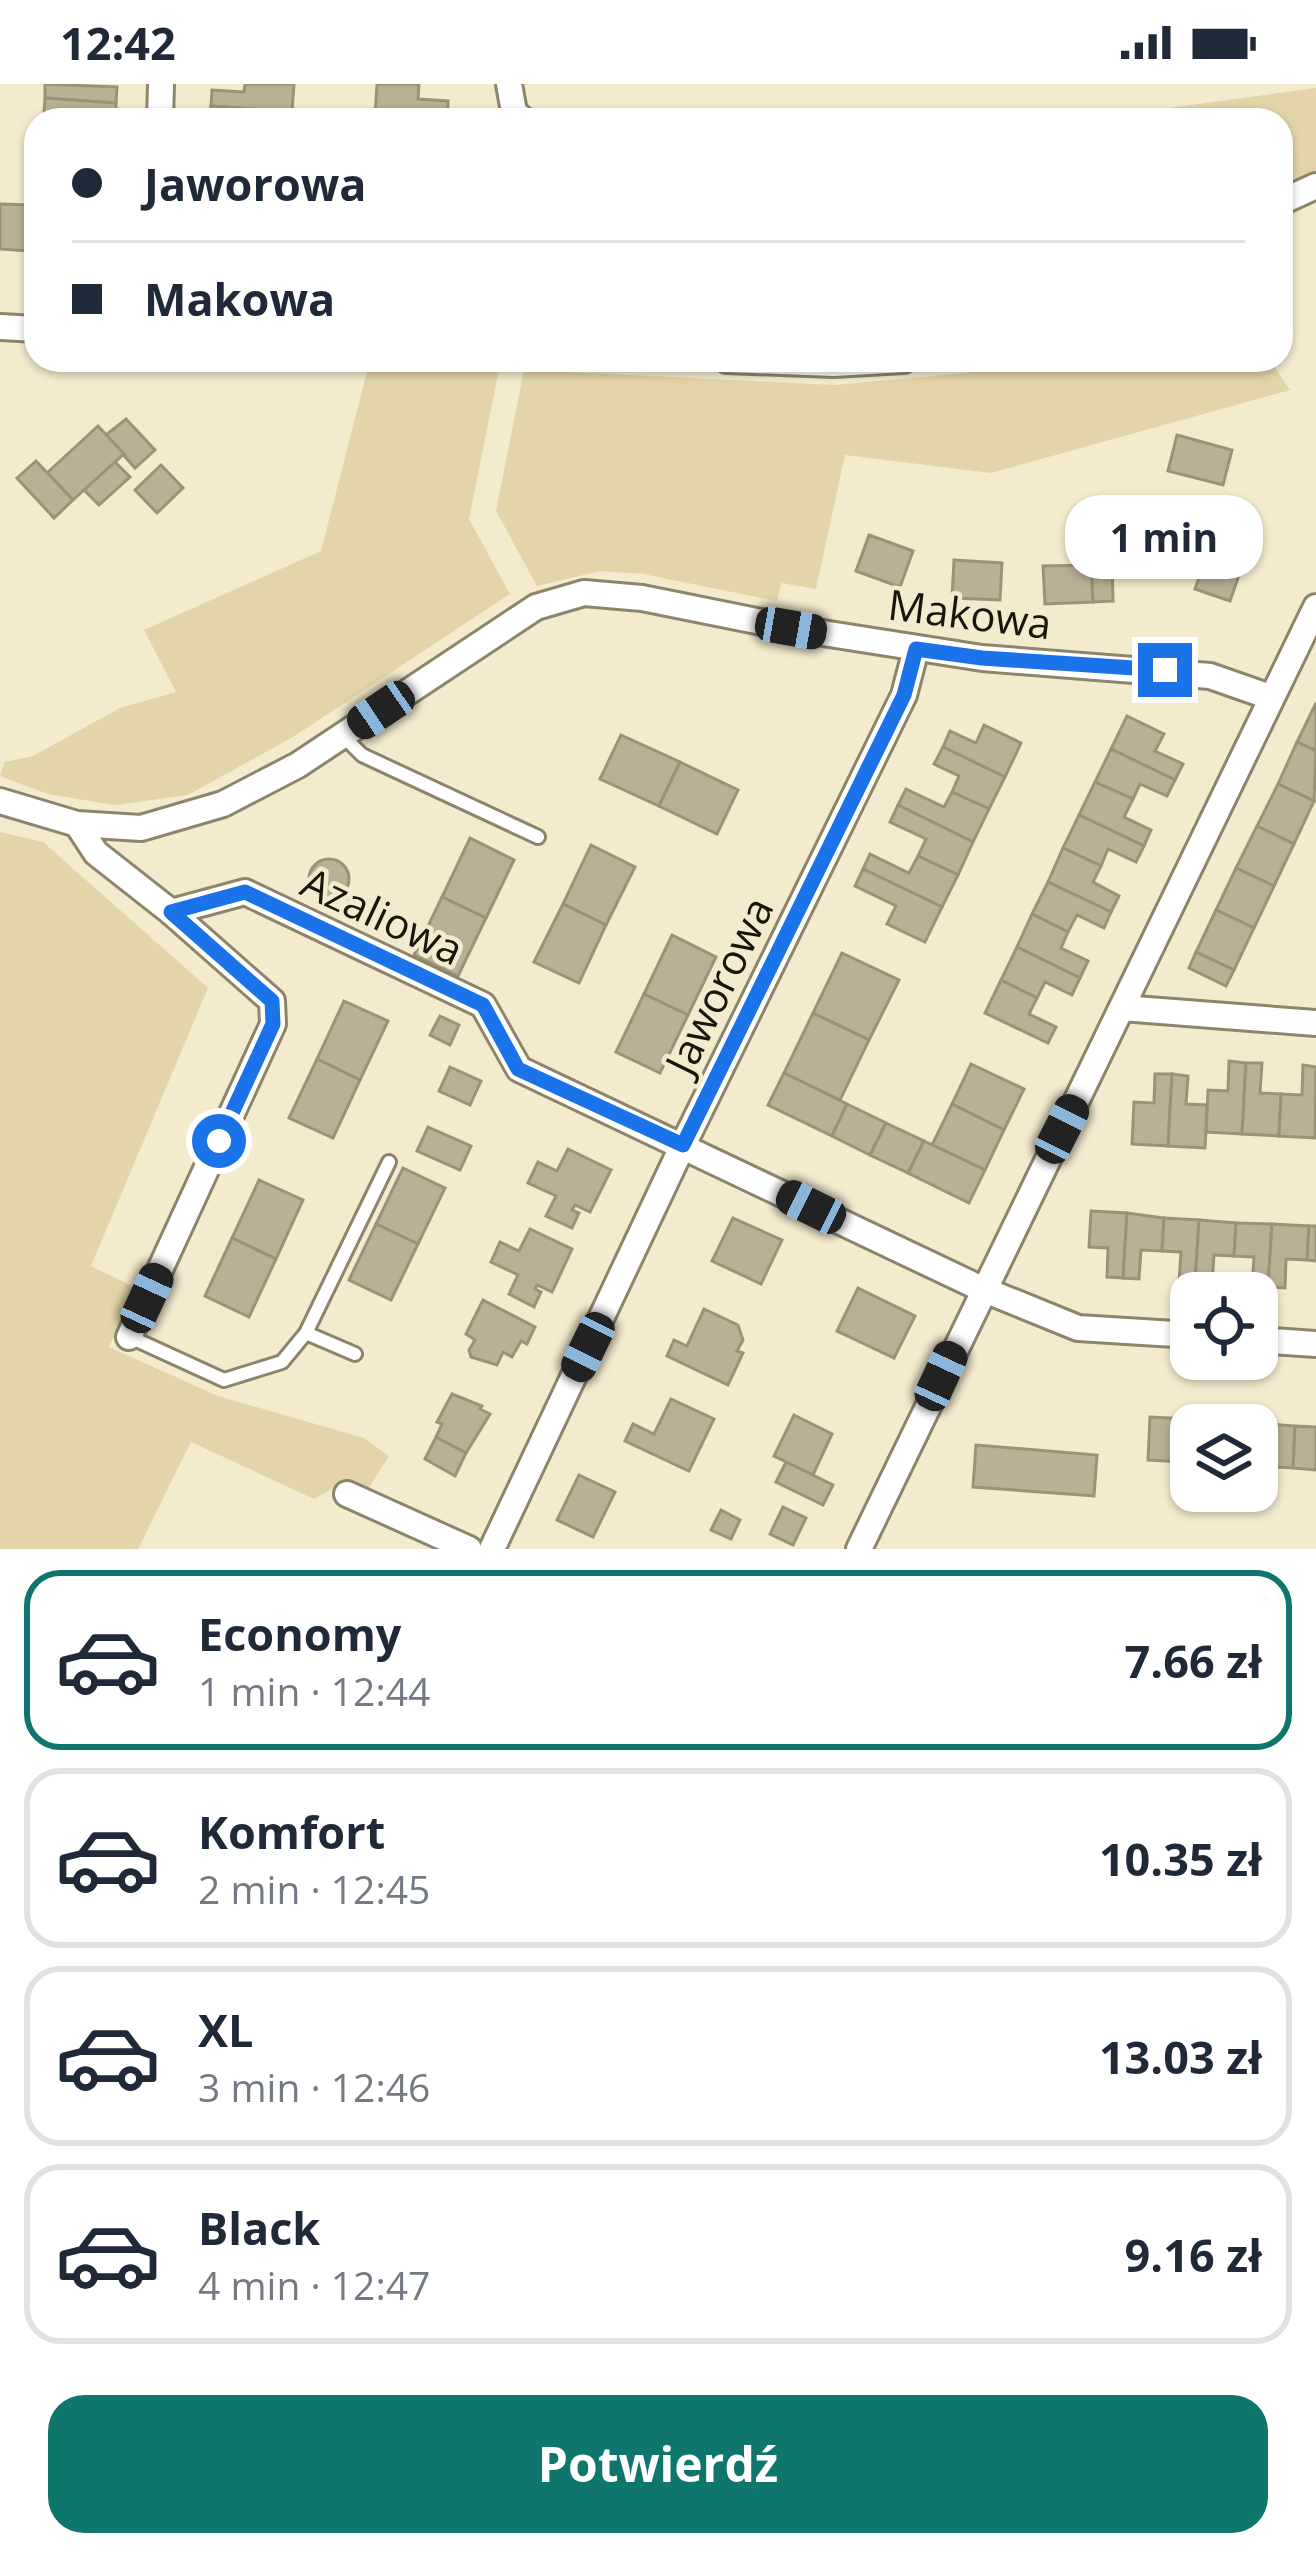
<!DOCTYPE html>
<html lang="pl">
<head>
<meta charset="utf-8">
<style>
	:root { --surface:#fff; --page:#f2f2f3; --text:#1f2937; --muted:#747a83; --line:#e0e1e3; --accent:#0f766e }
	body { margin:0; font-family:"Open Sans",sans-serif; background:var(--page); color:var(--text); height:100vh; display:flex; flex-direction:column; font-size:45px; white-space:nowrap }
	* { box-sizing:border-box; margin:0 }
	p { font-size:39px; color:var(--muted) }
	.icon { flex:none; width:66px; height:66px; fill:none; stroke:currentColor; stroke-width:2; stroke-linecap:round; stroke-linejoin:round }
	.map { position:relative; height:1465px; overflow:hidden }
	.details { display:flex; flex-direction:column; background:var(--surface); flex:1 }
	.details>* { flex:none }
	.top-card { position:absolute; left:24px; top:24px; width:1269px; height:264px; border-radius:36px; box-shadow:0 3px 9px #0004; display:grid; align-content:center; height:264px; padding:0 48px; background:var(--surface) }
	.fabs { position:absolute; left:1170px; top:1188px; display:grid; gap:24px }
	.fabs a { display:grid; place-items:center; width:108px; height:108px; border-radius:24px; background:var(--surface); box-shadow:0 3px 9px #0004; font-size:60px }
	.end { position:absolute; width:54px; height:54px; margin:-27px; border:15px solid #1a73e8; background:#fff; box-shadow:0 0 0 6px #fff }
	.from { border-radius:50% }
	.bubble { position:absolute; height:84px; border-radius:36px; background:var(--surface); box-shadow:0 3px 9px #0004; font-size:39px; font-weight:700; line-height:84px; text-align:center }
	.car { position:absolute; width:36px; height:72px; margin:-36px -18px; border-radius:15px; box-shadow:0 0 9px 3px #0007; background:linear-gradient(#222 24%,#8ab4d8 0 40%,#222 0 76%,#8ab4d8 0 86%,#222 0) }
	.top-card b { display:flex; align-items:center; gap:42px; height:114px; font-size:45px }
	.top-card b+b { border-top:3px solid var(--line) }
	.top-card i { width:30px; height:30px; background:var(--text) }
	ul { padding:21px 0 0; list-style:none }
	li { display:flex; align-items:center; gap:36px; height:180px; margin:0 24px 18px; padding:0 24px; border:6px solid var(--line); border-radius:36px }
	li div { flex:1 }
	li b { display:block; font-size:45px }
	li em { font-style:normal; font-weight:700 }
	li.active { border-color:var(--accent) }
	li>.icon { width:108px; height:108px; stroke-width:1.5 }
	.action { display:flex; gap:24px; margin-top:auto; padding:24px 48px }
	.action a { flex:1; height:138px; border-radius:36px; background:var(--accent); color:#fff; font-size:48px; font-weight:700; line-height:138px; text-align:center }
	.status { display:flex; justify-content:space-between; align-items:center; height:84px; padding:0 60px; background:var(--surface); direction:ltr }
	.status svg { height:33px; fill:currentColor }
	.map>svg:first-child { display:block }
</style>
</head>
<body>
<div class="status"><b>12:42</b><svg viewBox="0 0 49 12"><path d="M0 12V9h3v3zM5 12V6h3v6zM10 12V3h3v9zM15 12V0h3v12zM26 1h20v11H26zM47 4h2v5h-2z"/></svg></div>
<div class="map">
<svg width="1316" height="1465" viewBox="0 0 1316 1465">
	<rect width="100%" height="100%" fill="#f4ebcf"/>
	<g fill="#e3d5a9">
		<path d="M1316,4V88L1281,103V36H1112L1124,30Z"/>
		<path d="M370,276L499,286L469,435L510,510L293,653L188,711L115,721L48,710L0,692L5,678L33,672L120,624L176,608L144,546L321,467Z"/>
		<path d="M1006,276H1270L1290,306L991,389L845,371L816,505L781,499L777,517L643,490L601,487L537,502L496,427L524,286L835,301L966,289Z"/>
		<path d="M0,748L43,758L208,904L91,1182L136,1204L109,1263L218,1312L364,1354L389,1372L368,1405L336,1403L314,1415L191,1358L138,1465H0Z"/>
	</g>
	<g fill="#b9b095" stroke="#9b9378" stroke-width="3">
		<path d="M45,0L117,3L116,19L45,14Z"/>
		<path d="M245,0H294L292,28L211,22L212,6L244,8Z"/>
		<path d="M377,0H419L418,15L448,17L447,36L375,31Z"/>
		<path d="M45,14L116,19V35L50,36L51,29H44Z"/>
		<path d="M211,22L292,28L291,36H210Z"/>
		<path d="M375,31L447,36H375Z"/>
		<path d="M0,120L31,121L29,167L0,165Z"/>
		<path d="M31,121L36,122V167H29Z"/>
		<path d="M126,335L155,366L135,384L106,351Z"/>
		<path d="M98,342L124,370L73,416L47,389Z"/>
		<path d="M1177,351L1232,366L1223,401L1168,387Z"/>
		<path d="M36,377L73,416L54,434L17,394Z"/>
		<path d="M115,378L130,393L99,421L84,406Z"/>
		<path d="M161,381L183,404L157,429L135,406Z"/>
		<path d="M869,451L913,467L900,503L856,487Z"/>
		<path d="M1211,459L1246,471L1230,517L1195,505Z"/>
		<path d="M954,476L1002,479L1000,516L952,514Z"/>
		<path d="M1112,480L1113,517L1093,518L1091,481Z"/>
		<path d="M1091,481L1093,518L1045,520L1043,482Z"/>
		<path d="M1316,619V667L1297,658Z"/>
		<path d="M1127,632L1164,650L1155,667L1183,680L1175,696L1111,665Z"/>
		<path d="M984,641L1021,659L1005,693L943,663L950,647L976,659Z"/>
		<path d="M621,651L680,678L659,722L600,695Z"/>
		<path d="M1297,658L1316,667L1314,717L1278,700Z"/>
		<path d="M943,663L1005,693L989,725L952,708L959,692L934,680Z"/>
		<path d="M1111,665L1175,696L1167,712L1140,700L1133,715L1095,698Z"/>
		<path d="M680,678L738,706L717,750L659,722Z"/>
		<path d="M1095,698L1133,715L1124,733L1151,746L1144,762L1079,731Z"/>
		<path d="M1278,700L1314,717L1294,760L1257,742Z"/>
		<path d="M906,705L944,723L952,708L989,725L973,758L898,721Z"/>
		<path d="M898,721L973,758L958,791L918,772L926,755L890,738Z"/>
		<path d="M1079,731L1144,762L1136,778L1108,765L1101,782L1063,764Z"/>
		<path d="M1257,742L1294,760L1274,802L1236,784Z"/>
		<path d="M470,754L514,776L486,834L442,813Z"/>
		<path d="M591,761L635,783L606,841L563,820Z"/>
		<path d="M1063,764L1101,782L1093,798L1119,812L1111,828L1048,798Z"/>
		<path d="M870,770L909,789L918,772L958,791L942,823L863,785Z"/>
		<circle cx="329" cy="795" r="20"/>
		<path d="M1236,784L1274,802L1254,844L1216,826Z"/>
		<path d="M863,785L942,823L925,858L887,840L896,822L855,802Z"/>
		<path d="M1048,798L1111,828L1104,844L1077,831L1068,848L1032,830Z"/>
		<path d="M352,810L366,817L359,832L345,825Z"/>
		<path d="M442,813L486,834L458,892L414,871Z"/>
		<path d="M563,820L606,841L579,899L534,878Z"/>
		<path d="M1216,826L1254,844L1234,886L1196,868Z"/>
		<path d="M1032,830L1068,848L1061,864L1088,877L1080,894L1017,863Z"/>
		<path d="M672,851L716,873L688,931L644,910Z"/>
		<path d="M1017,863L1080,894L1072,911L1045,898L1037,914L1001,896Z"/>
		<path d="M1196,868L1234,886L1226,902L1189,884Z"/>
		<path d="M842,869L899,896L869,956L813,929Z"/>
		<path d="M1001,896L1037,914L1029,930L1056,943L1048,959L985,929Z"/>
		<path d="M644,910L688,931L660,989L616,968Z"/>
		<path d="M344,917L388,937L360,996L317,975Z"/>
		<path d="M813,929L869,956L840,1016L784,989Z"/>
		<path d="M440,932L459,941L450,961L430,951Z"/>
		<path d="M317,975L360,996L333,1054L289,1034Z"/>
		<path d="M1229,977L1246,979L1242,1050L1206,1048L1208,1006L1228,1007Z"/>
		<path d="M1246,979H1262L1260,1009L1281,1010L1279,1052L1242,1050Z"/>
		<path d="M971,980L1024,1005L1004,1046L952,1020Z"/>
		<path d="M1303,981L1316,983L1315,1054L1279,1052L1281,1010L1302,1011Z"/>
		<path d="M450,983L481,997L470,1021L439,1007Z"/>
		<path d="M784,989L847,1020L832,1052L768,1021Z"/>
		<path d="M1155,990H1172L1168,1062L1132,1060L1134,1018L1154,1019Z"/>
		<path d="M1172,990L1188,992L1186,1020L1207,1021L1205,1064L1168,1062Z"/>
		<path d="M847,1020L886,1039L870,1071L832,1052Z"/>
		<path d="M952,1020L1004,1046L985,1086L932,1061Z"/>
		<path d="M886,1039L924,1057L908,1089L870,1071Z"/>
		<path d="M428,1043L471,1062L460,1086L417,1067Z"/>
		<path d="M924,1057L985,1086L969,1119L908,1089Z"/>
		<path d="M568,1065L611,1086L590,1128L575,1121L572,1126L579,1129L572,1144L546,1132L556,1112L528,1099L538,1078L557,1087Z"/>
		<path d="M403,1084L445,1104L418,1160L376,1140Z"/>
		<path d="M259,1096L303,1116L276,1175L232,1154Z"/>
		<path d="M1091,1127L1127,1129L1123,1194L1107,1193L1108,1164L1089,1163Z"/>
		<path d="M1127,1129L1164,1134L1162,1167L1141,1166L1139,1195L1123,1194Z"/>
		<path d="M733,1134L782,1156L761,1200L712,1177Z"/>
		<path d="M1164,1134L1199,1136L1195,1199L1179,1198L1181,1168L1162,1167Z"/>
		<path d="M1199,1136L1236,1139L1234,1172L1214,1171L1212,1199H1195Z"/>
		<path d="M1236,1139L1272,1140L1268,1203H1252L1254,1173L1234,1172Z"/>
		<path d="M376,1140L418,1160L391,1216L349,1196Z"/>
		<path d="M1272,1140L1309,1142L1307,1176L1286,1175L1285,1204L1268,1203Z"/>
		<path d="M1309,1142H1316V1177L1307,1176Z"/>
		<path d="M530,1145L572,1165L552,1208L537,1201L535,1205L541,1208L534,1223L509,1210L518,1191L491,1178L500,1158L519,1167Z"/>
		<path d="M232,1154L276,1175L249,1233L205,1212Z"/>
		<path d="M858,1204L915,1232L894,1274L837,1247Z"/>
		<path d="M483,1216L535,1243L527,1260L521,1257L512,1273L503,1268L497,1281L471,1273L469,1266L475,1256L466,1250Z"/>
		<path d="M704,1225L738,1241L743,1256L737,1267L743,1269L728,1301L667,1272L674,1256L687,1262Z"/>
		<path d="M452,1310L482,1322L480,1325L490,1330L466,1369L436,1353L442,1340L437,1338Z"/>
		<path d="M671,1315L714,1335L689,1387L625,1357L633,1340L654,1350Z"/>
		<path d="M794,1331L832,1350L813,1391L774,1372Z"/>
		<path d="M1150,1333L1187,1335L1184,1378L1148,1376Z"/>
		<path d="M1187,1335L1223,1337V1341H1191V1379L1184,1378Z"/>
		<path d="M1259,1339L1295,1342L1293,1384L1257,1382Z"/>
		<path d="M1295,1342L1316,1343V1386L1293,1384Z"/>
		<path d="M436,1353L466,1369L455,1392L425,1375Z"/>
		<path d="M976,1361L1097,1371L1094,1412L973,1403Z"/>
		<path d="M786,1378L833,1401L823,1421L776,1398Z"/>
		<path d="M579,1391L615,1408L593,1453L557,1436Z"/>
		<path d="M783,1423L806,1434L793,1461L770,1450Z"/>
		<path d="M721,1426L740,1436L731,1455L711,1446Z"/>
	</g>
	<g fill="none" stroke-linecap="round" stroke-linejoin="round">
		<g stroke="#8d856b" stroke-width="18">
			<g id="service">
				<path d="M343,652L362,671L538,753"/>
				<path d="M306,1249L389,1078"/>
				<path d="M130,1253L224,1296L282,1278L306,1249L355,1270"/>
			</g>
		</g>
		<g stroke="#8d856b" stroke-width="30">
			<g id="minor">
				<path d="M509,0L514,28L523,36"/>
				<path d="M160,36L161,0"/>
				<path d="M1281,118L1316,102"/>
				<path d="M0,243L36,245"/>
				<path d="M727,276L834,280L904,276"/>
				<path d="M0,717L77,740L141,744L223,720L298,681L536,523L584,509L642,514L791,544L982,574L1210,592L1270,613"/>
				<path d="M77,740L96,769L171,828L272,917L273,940L129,1253"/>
				<path d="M171,828L245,808L483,921L519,985L982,1205L1078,1244L1191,1251"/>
				<path d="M1122,924L1316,939"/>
				<path d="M1257,1256L1316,1260"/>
				<path d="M347,1410L469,1465"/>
				<path d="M492,1465L683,1061L904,611L916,565"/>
				<path d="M859,1465L1316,523"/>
			</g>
		</g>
		<use href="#service" stroke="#fff" stroke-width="12"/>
		<use href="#minor" stroke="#fff" stroke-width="24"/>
	</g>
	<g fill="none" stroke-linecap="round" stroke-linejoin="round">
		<path stroke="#1a73e8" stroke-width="15" d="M219,1057L273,940L272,917L171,828L245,808L483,921L518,985L683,1061L904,611L916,565L982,574L1165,586"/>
	</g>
	<g text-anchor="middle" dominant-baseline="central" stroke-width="9" stroke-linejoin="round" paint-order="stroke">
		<g font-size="42" fill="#18150b" stroke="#f4ebcf">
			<text transform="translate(970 529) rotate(7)">Makowa</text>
			<text transform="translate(383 831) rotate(25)">Azaliowa</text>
			<text transform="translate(718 901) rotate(-64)">Jaworowa</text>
		</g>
	</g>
</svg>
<div class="fabs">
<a><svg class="icon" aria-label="locate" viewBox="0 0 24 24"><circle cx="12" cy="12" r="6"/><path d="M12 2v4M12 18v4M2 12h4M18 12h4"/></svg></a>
<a><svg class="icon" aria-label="layers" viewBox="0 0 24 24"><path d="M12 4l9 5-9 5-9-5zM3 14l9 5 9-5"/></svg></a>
</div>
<i class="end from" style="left:219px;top:1057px"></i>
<i class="end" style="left:1165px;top:586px"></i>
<div class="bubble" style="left:1065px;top:411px;width:198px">1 min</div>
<i class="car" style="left:791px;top:544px;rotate:100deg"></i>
<i class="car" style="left:381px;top:626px;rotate:236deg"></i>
<i class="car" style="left:1062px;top:1045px;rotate:27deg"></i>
<i class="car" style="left:811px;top:1123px;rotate:296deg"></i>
<i class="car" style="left:147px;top:1214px;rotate:25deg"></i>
<i class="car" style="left:588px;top:1263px;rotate:206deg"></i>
<i class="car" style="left:941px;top:1292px;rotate:25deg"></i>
<div class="top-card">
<b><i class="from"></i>Jaworowa</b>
<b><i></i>Makowa</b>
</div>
</div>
<section class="details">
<ul>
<li class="active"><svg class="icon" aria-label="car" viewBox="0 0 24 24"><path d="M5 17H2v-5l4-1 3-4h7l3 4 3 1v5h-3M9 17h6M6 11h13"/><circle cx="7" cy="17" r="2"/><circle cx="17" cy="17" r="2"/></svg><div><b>Economy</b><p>1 min · 12:44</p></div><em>7.66 zł</em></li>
<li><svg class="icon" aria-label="car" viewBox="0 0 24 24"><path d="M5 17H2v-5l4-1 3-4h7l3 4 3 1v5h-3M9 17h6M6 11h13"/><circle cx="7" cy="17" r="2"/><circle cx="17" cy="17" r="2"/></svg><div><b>Komfort</b><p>2 min · 12:45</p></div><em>10.35 zł</em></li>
<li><svg class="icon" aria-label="car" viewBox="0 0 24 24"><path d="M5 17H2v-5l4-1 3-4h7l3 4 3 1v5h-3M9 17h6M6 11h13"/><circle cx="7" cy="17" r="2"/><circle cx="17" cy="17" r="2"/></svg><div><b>XL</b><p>3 min · 12:46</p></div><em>13.03 zł</em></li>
<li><svg class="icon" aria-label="car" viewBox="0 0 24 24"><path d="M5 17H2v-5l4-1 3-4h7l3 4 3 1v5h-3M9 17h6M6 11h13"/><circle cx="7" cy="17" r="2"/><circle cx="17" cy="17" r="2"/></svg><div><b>Black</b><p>4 min · 12:47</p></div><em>9.16 zł</em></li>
</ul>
<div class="action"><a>Potwierdź</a></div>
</section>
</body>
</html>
